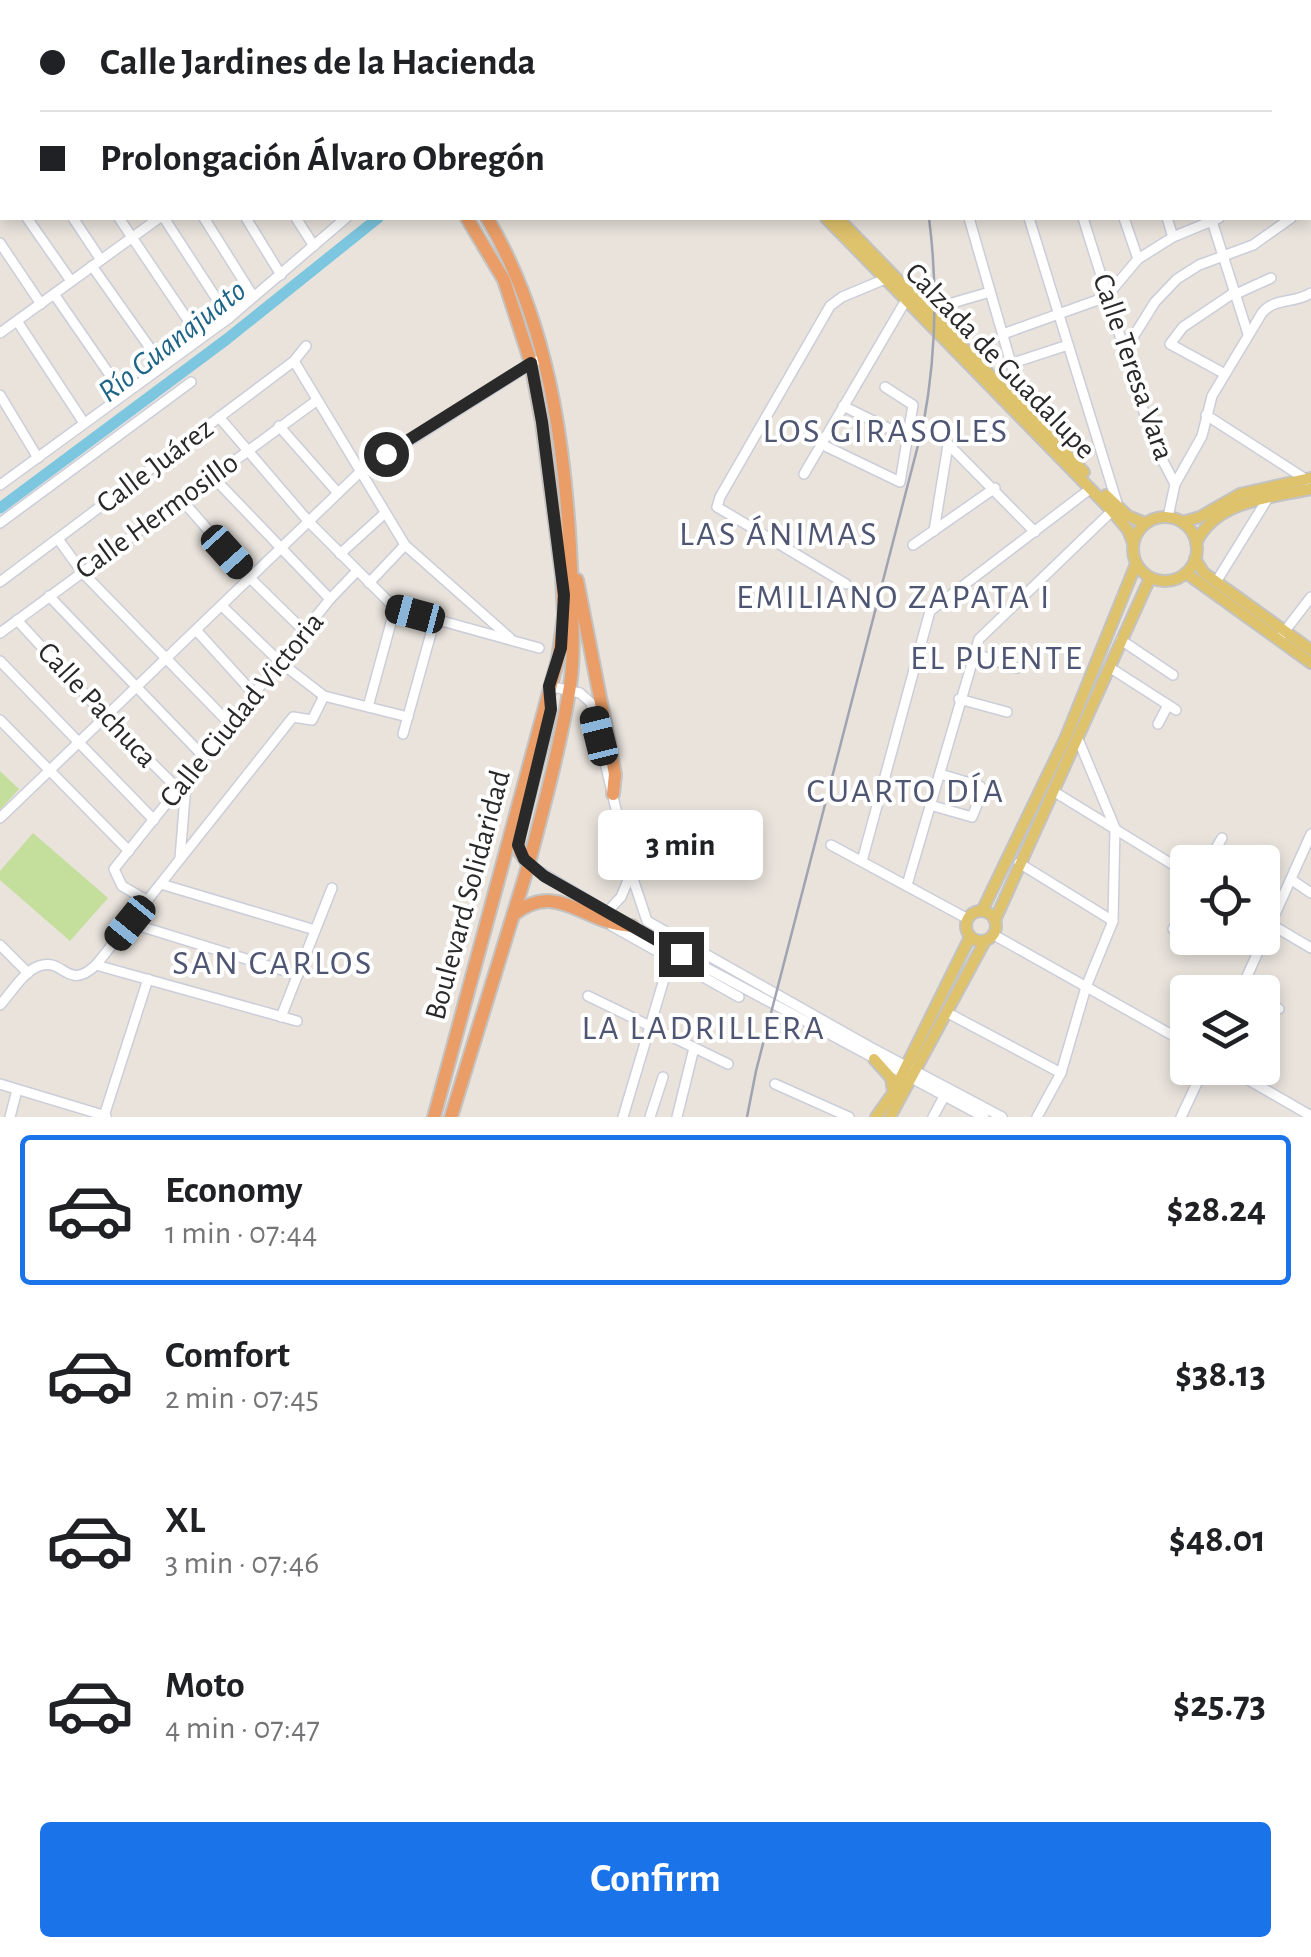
<!DOCTYPE html>
<html lang="en">
<head>
<meta charset="utf-8">
<style>
	:root { --surface:#fff; --page:#f2f2f2; --text:#202124; --muted:#757577; --line:#e0e0e0; --accent:#1a73e8 }
	body { margin:0; font-family:"Alegreya Sans",sans-serif; background:var(--page); color:var(--text); height:100vh; display:flex; flex-direction:column; font-size:38px; white-space:nowrap }
	* { box-sizing:border-box; margin:0 }
	p { font-size:32px; color:var(--muted) }
	.icon { flex:none; width:55px; height:55px; fill:none; stroke:currentColor; stroke-width:2; stroke-linecap:round; stroke-linejoin:round }
	.map { position:relative; height:1117px; overflow:hidden }
	.panel { display:flex; flex-direction:column; background:var(--surface); flex:1 }
	.panel>* { flex:none }
	.hud { position:absolute; left:0px; top:0px; width:1312px; height:220px; box-shadow:0 5px 15px #0003; display:grid; align-content:center; height:220px; padding:0 40px; background:var(--surface) }
	.controls { position:absolute; left:1170px; top:845px; display:grid; gap:20px }
	.controls a { display:grid; place-items:center; width:110px; height:110px; border-radius:10px; background:var(--surface); box-shadow:0 5px 15px #0003; font-size:50px }
	.end { position:absolute; width:45px; height:45px; margin:-22px; border:12px solid #292929; background:#fff; box-shadow:0 0 0 5px #fff }
	.from { border-radius:50% }
	.bubble { position:absolute; height:70px; border-radius:10px; background:var(--surface); box-shadow:0 5px 15px #0003; font-size:32px; font-weight:600; line-height:70px; text-align:center }
	.car { position:absolute; width:30px; height:60px; margin:-30px -15px; border-radius:12px; box-shadow:0 0 8px 2px #0007; background:linear-gradient(#222 24%,#8ab4d8 0 40%,#222 0 76%,#8ab4d8 0 86%,#222 0) }
	.hud b { display:flex; align-items:center; gap:35px; height:95px; font-size:38px }
	.hud b+b { border-top:2px solid var(--line) }
	.hud i { width:25px; height:25px; background:var(--text) }
	ul { padding:18px 0 0; list-style:none }
	li { display:flex; align-items:center; gap:30px; height:150px; margin:0 20px 15px; padding:0 20px; border:5px solid transparent; border-radius:10px }
	li div { flex:1 }
	li b { display:block; font-size:38px }
	li em { font-style:normal; font-weight:600 }
	li.active { border-color:var(--accent) }
	li>.icon { width:90px; height:90px; stroke-width:1.5 }
	.primary-button { display:flex; gap:20px; margin-top:auto; padding:20px 40px }
	.primary-button a { flex:1; height:115px; border-radius:10px; background:var(--accent); color:#fff; font-size:40px; font-weight:600; line-height:115px; text-align:center }
	.map>svg:first-child { display:block }
</style>
</head>
<body>
<div class="map">
<svg width="1311" height="1117" viewBox="0 0 1311 1117">
	<rect width="100%" height="100%" fill="#e9e3dc"/>
	<g fill="#c4df9c">
		<path d="M0,771L19,789L0,810Z"/>
		<path d="M33,833L108,898L70,941L0,880V871Z"/>
	</g>
	<g fill="none" stroke-linecap="round" stroke-linejoin="round">
		<g stroke="#7cc6df" stroke-width="11">
			<path d="M762,2H764"/>
			<path d="M1310,60L1311,59"/>
			<path d="M0,508L227,339L378,218"/>
		</g>
		<g stroke="#cbced9" stroke-width="12">
			<g id="minor">
				<path d="M1009,0L1011,2"/>
				<path d="M1071,0L1073,2"/>
				<path d="M1148,0L1160,2"/>
				<path d="M1226,0L1227,2"/>
				<path d="M1270,0L1272,2"/>
				<path d="M6,2L9,0"/>
				<path d="M224,2L228,0"/>
				<path d="M238,2L242,0"/>
				<path d="M1020,2L1024,0"/>
				<path d="M1099,2L1103,0"/>
				<path d="M1310,101H1311"/>
				<path d="M0,149L2,147"/>
				<path d="M1310,163H1311"/>
				<path d="M0,178L2,181"/>
				<path d="M1310,193L1311,191"/>
				<path d="M27,218L71,281"/>
				<path d="M73,218L101,260"/>
				<path d="M119,218L200,338"/>
				<path d="M164,218L229,318"/>
				<path d="M204,218L253,296"/>
				<path d="M246,218L281,275"/>
				<path d="M296,218L314,246"/>
				<path d="M969,218L1025,412"/>
				<path d="M1029,218L1118,506"/>
				<path d="M1083,218L1154,444L1175,484L1168,517"/>
				<path d="M1124,218L1138,259"/>
				<path d="M1167,218L1173,237"/>
				<path d="M1211,218L1248,334"/>
				<path d="M0,243L41,304"/>
				<path d="M92,266L162,365"/>
				<path d="M54,294L123,394"/>
				<path d="M1236,294L1271,278"/>
				<path d="M952,303L990,292"/>
				<path d="M17,321L84,423"/>
				<path d="M0,333L159,218"/>
				<path d="M1003,334L1106,297L1138,259L1173,237L1219,218"/>
				<path d="M1125,350L1155,302L1177,279L1199,265L1253,245L1291,218"/>
				<path d="M294,361L405,545L510,638"/>
				<path d="M1013,363L1068,345"/>
				<path d="M1225,374L1170,344L1183,327L1235,292"/>
				<path d="M0,395L38,458"/>
				<path d="M843,406L908,438"/>
				<path d="M1206,415L1307,480"/>
				<path d="M219,417L309,522L395,608L539,648"/>
				<path d="M279,426L338,493"/>
				<path d="M940,430L948,444L1035,532"/>
				<path d="M821,444L900,482L913,405L885,387"/>
				<path d="M804,474L906,300"/>
				<path d="M212,476L330,599"/>
				<path d="M1175,484L1202,436L1212,396L1262,313C1275,297 1294,304 1311,293"/>
				<path d="M0,485L229,318L346,218"/>
				<path d="M181,499L250,578L304,631"/>
				<path d="M0,523L191,382"/>
				<path d="M934,531L948,445"/>
				<path d="M58,539L82,572L230,724"/>
				<path d="M913,545L995,488"/>
				<path d="M340,554L384,514"/>
				<path d="M0,582L294,361L306,346"/>
				<path d="M1216,582L1268,498"/>
				<path d="M369,583L405,545"/>
				<path d="M846,584L717,507L720,497L830,306L842,297L890,277"/>
				<path d="M49,596L204,757"/>
				<path d="M222,606L280,662L324,696L408,717"/>
				<path d="M17,620L106,717L178,789"/>
				<path d="M196,630L254,694"/>
				<path d="M0,633L316,401"/>
				<path d="M1281,636L1311,597"/>
				<path d="M1121,640L1173,675"/>
				<path d="M973,653L1017,668"/>
				<path d="M0,661L154,820"/>
				<path d="M1109,667L1176,710"/>
				<path d="M549,686L580,693L591,703L631,873L647,921L870,1047L1002,1117"/>
				<path d="M959,699L1007,712"/>
				<path d="M368,707L395,608"/>
				<path d="M0,720L129,851"/>
				<path d="M1158,724L1168,705"/>
				<path d="M403,734L435,619"/>
				<path d="M1053,791L1188,874"/>
				<path d="M930,805L972,817L983,790L980,786L940,774"/>
				<path d="M0,818L359,473L536,361"/>
				<path d="M831,845L968,919"/>
				<path d="M180,858L186,784"/>
				<path d="M862,861L930,611L1090,489"/>
				<path d="M1208,862L1222,838"/>
				<path d="M1019,863L1113,921"/>
				<path d="M529,865L647,936L984,1117"/>
				<path d="M1292,880L1311,893"/>
				<path d="M161,884L315,930"/>
				<path d="M907,885L979,639L1112,511"/>
				<path d="M148,901L122,886L114,869L330,599L357,571"/>
				<path d="M608,911L621,897L631,873"/>
				<path d="M1262,919L1311,948"/>
				<path d="M130,923L298,975"/>
				<path d="M612,926L739,997"/>
				<path d="M994,935L1188,1044"/>
				<path d="M1186,936L1173,929L1188,904"/>
				<path d="M0,945L28,973"/>
				<path d="M96,965L297,1021"/>
				<path d="M1240,992L1311,834"/>
				<path d="M588,996L728,1064"/>
				<path d="M1262,999L1279,1009"/>
				<path d="M0,1005C11,993 24,971 39,966C64,957 67,992 96,965L293,717L312,720L324,696"/>
				<path d="M948,1013L1061,1073"/>
				<path d="M281,1017L332,888"/>
				<path d="M1228,1068L1311,1116"/>
				<path d="M0,1084L106,1116"/>
				<path d="M775,1084L849,1117"/>
				<path d="M104,1116L148,979"/>
				<path d="M10,1117L17,1090"/>
				<path d="M623,1117L670,959"/>
				<path d="M650,1117L663,1077"/>
				<path d="M677,1117L694,1048"/>
				<path d="M933,1117L947,1091"/>
				<path d="M1037,1117L1061,1073L1086,987L1113,921L1115,828L1078,739"/>
				<path d="M1181,1117L1204,1068"/>
			</g>
		</g>
		<g stroke="#c3c3c3" stroke-width="14">
			<g id="major">
				<path d="M615,0L618,2"/>
				<path d="M626,0L629,2"/>
				<path d="M826,218L1112,511L1128,530L1133,543"/>
				<path d="M838,218L1084,472"/>
				<path d="M1106,495L1128,516L1145,523"/>
				<circle cx="1165" cy="549" r="32"/>
				<path d="M1182,522L1200,517L1240,494L1311,478"/>
				<path d="M1196,543C1216,500 1270,498 1311,489"/>
				<path d="M1195,559L1204,573L1311,650"/>
				<path d="M1186,573L1311,663"/>
				<circle cx="981" cy="926" r="15"/>
				<path d="M982,911L1066,737L1136,564"/>
				<path d="M995,920L1150,578"/>
				<path d="M874,1059L891,1078L893,1091"/>
				<path d="M876,1117L893,1093L970,937"/>
				<path d="M890,1117L985,941"/>
			</g>
		</g>
		<g stroke="#c3c3c3" stroke-width="16">
			<g id="highway">
				<path d="M335,0L336,2"/>
				<path d="M352,0L353,2"/>
				<path d="M369,0V2"/>
				<path d="M487,218C553,329 568,465 572,593C572,626 575,659 569,692C560,746 545,802 531,855"/>
				<path d="M577,580L615,774L613,794"/>
				<path d="M529,865L520,852L518,838L550,713"/>
				<path d="M513,915C558,879 583,924 632,926"/>
				<path d="M434,1117L558,659L564,616L562,575L542,422L531,363L504,280L467,218"/>
				<path d="M451,1117L526,873"/>
			</g>
		</g>
		<use href="#minor" stroke="#fff" stroke-width="9"/>
		<use href="#major" stroke="#dfc26c" stroke-width="10"/>
		<use href="#highway" stroke="#ea9d67" stroke-width="12"/>
		<g stroke="#a0a3b1" stroke-width="2.5">
			<path d="M855,0L857,2"/>
			<path d="M747,1117L756,1071L923,426C936,357 938,288 929,218"/>
		</g>
		<g stroke="#c3c3c3" stroke-width="16" stroke-linecap="butt">
			<path id="highway-bridge" d="M526,873L531,855"/>
		</g>
		<use href="#highway-bridge" stroke="#ea9d67" stroke-width="12"/>
	</g>
	<g fill="none" stroke-linecap="round" stroke-linejoin="round">
		<path stroke="#292929" stroke-width="12" d="M386,454L531,363L542,422L564,595L561,648L549,686L551,709L518,845L524,859L544,876L681,954"/>
	</g>
	<g text-anchor="middle" dominant-baseline="central" stroke-width="8" stroke-linejoin="round" paint-order="stroke">
		<g font-size="30" fill="#292929" stroke="#fff">
			<text transform="translate(1000 361) rotate(46)">Calzada de Guadalupe</text>
			<text transform="translate(1133 367) rotate(71)">Calle Teresa Vara</text>
			<text transform="translate(155 466) rotate(-37)">Calle Juárez</text>
			<text transform="translate(157 516) rotate(-36)">Calle Hermosillo</text>
			<text transform="translate(97 705) rotate(47)">Calle Pachuca</text>
			<text transform="translate(242 710) rotate(-51)">Calle Ciudad Victoria</text>
			<text transform="translate(468 895) rotate(-75)">Boulevard Solidaridad</text>
		</g>
		<g font-size="32" font-style="italic" fill="#1e6588" stroke="#fff">
			<text transform="translate(172 341) rotate(-38)">Río Guanajuato</text>
		</g>
		<g font-size="35" letter-spacing="2.5" fill="#4f5673" stroke="#fff">
			<text x="886" y="431">LOS GIRASOLES</text>
			<text x="779" y="534">LAS ÁNIMAS</text>
			<text x="894" y="597">EMILIANO ZAPATA I</text>
			<text x="997" y="658">EL PUENTE</text>
			<text x="906" y="791">CUARTO DÍA</text>
			<text x="273" y="963">SAN CARLOS</text>
			<text x="704" y="1028">LA LADRILLERA</text>
		</g>
	</g>
</svg>
<div class="controls">
<a><svg class="icon" aria-label="locate" viewBox="0 0 24 24"><circle cx="12" cy="12" r="6"/><path d="M12 2v4M12 18v4M2 12h4M18 12h4"/></svg></a>
<a><svg class="icon" aria-label="layers" viewBox="0 0 24 24"><path d="M12 4l9 5-9 5-9-5zM3 14l9 5 9-5"/></svg></a>
</div>
<i class="end from" style="left:386px;top:454px"></i>
<i class="end" style="left:681px;top:954px"></i>
<div class="bubble" style="left:598px;top:810px;width:165px">3 min</div>
<i class="car" style="left:227px;top:552px;rotate:138deg"></i>
<i class="car" style="left:415px;top:614px;rotate:285deg"></i>
<i class="car" style="left:599px;top:736px;rotate:346deg"></i>
<i class="car" style="left:130px;top:923px;rotate:219deg"></i>
<div class="hud">
<b><i class="from"></i>Calle Jardines de la Hacienda</b>
<b><i></i>Prolongación Álvaro Obregón</b>
</div>
</div>
<section class="panel">
<ul>
<li class="active"><svg class="icon" aria-label="car" viewBox="0 0 24 24"><path d="M5 17H2v-5l4-1 3-4h7l3 4 3 1v5h-3M9 17h6M6 11h13"/><circle cx="7" cy="17" r="2"/><circle cx="17" cy="17" r="2"/></svg><div><b>Economy</b><p>1 min · 07:44</p></div><em>$28.24</em></li>
<li><svg class="icon" aria-label="car" viewBox="0 0 24 24"><path d="M5 17H2v-5l4-1 3-4h7l3 4 3 1v5h-3M9 17h6M6 11h13"/><circle cx="7" cy="17" r="2"/><circle cx="17" cy="17" r="2"/></svg><div><b>Comfort</b><p>2 min · 07:45</p></div><em>$38.13</em></li>
<li><svg class="icon" aria-label="car" viewBox="0 0 24 24"><path d="M5 17H2v-5l4-1 3-4h7l3 4 3 1v5h-3M9 17h6M6 11h13"/><circle cx="7" cy="17" r="2"/><circle cx="17" cy="17" r="2"/></svg><div><b>XL</b><p>3 min · 07:46</p></div><em>$48.01</em></li>
<li><svg class="icon" aria-label="car" viewBox="0 0 24 24"><path d="M5 17H2v-5l4-1 3-4h7l3 4 3 1v5h-3M9 17h6M6 11h13"/><circle cx="7" cy="17" r="2"/><circle cx="17" cy="17" r="2"/></svg><div><b>Moto</b><p>4 min · 07:47</p></div><em>$25.73</em></li>
</ul>
<div class="primary-button"><a>Confirm</a></div>
</section>
</body>
</html>
